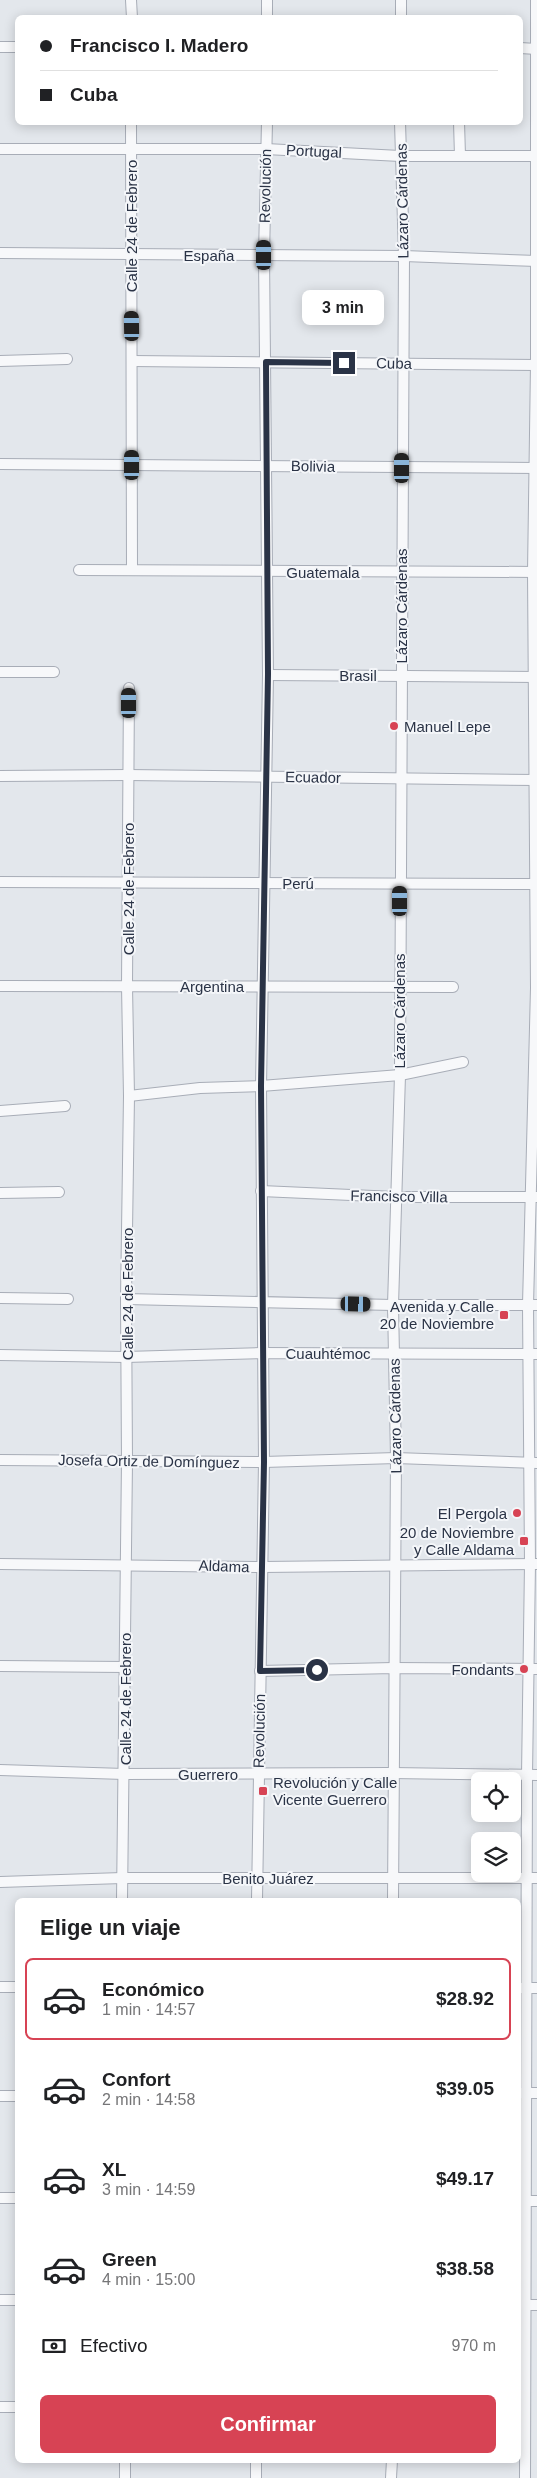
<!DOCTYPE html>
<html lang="es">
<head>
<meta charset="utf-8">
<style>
	:root { --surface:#fff; --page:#f6f6f6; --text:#202124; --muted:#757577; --line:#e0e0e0; --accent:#d74354 }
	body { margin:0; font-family:Arial,sans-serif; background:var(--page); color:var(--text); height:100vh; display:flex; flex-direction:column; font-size:19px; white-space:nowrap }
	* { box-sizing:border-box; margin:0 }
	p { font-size:16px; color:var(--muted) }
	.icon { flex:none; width:28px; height:28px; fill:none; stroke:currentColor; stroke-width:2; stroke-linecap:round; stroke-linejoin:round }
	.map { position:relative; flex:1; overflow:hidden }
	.side { position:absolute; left:15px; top:1898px; width:506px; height:565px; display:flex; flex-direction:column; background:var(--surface); border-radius:8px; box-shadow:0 2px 12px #0003 }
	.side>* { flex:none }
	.banner { position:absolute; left:15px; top:15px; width:508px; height:110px; border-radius:8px; box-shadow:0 2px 12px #0003; display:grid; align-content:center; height:110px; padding:0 25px; background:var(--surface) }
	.tools { position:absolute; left:471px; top:1772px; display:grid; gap:10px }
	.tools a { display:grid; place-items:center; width:50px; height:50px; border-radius:8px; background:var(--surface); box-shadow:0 2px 12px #0003; font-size:25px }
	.end { position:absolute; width:22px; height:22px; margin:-11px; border:6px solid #2a3346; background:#fff; box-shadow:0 0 0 2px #fff }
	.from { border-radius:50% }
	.bubble { position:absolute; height:35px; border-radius:8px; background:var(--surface); box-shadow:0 2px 12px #0003; font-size:16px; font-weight:700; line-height:35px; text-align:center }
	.car { position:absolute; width:15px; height:30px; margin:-15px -8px; border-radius:6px; box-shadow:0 0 4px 1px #0007; background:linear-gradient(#222 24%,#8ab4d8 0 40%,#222 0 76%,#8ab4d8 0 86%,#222 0) }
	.banner b { display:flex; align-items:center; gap:18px; height:48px; font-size:19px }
	.banner b+b { border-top:1px solid var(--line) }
	.banner i { width:12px; height:12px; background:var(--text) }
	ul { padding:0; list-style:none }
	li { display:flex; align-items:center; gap:15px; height:82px; margin:0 10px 8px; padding:0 15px; border:2px solid transparent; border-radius:8px }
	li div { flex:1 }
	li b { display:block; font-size:19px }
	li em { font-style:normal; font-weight:700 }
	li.active { border-color:var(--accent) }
	li>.icon { width:45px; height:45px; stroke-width:1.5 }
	h2 { padding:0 25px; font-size:22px; line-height:60px }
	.pay { display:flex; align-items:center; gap:12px; height:55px; padding:0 25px; font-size:19px }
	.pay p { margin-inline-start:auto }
	.cta { display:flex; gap:10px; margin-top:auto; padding:10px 25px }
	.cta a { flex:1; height:58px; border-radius:8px; background:var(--accent); color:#fff; font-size:20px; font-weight:700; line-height:58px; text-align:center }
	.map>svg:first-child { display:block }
</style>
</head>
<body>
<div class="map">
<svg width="537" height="2478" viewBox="0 0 537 2478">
	<rect width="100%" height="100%" fill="#e3e7ec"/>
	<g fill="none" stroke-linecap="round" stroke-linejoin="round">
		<g stroke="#a8adb7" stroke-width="12">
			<g id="minor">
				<path d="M131,0L132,18"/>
				<path d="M267,18V0"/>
				<path d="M401,18V0"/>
				<path d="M0,47H18"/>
				<path d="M520,48L537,49"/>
				<path d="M131,122L132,569"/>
				<path d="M459,122L460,156"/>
				<path d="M0,149H266L400,156H537"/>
				<path d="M0,253L404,256L537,261"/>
				<path d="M0,361L67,359"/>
				<path d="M132,361L537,365"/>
				<path d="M0,464L537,468"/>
				<path d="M79,570L537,572"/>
				<path d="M0,672H54"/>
				<path d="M268,675L537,677"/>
				<path d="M0,776L128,775L537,780"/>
				<path d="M0,882L537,884"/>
				<path d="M0,986L453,987"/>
				<path d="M129,1096L200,1088L261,1086L400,1075L463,1062"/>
				<path d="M0,1111L65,1106"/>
				<path d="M261,1191L396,1197H537"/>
				<path d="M0,1193L59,1192"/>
				<path d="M0,1298L68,1299"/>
				<path d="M126,1299L393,1305H537"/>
				<path d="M0,1355L126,1357L261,1353L537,1354"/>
				<path d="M0,1460L264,1462L396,1458L537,1463"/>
				<path d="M0,1564L263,1567L536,1564"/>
				<path d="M0,1666L126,1667"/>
				<path d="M260,1671L393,1668L537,1669"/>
				<path d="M0,1770L124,1774L392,1773L537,1775"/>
				<path d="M0,1882L122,1878H537"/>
				<path d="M122,1900L127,1461L126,1299L129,1096L127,986L129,688"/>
				<path d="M257,1900L264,1462L261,1086L268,675L264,255L267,122"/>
				<path d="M393,1900L396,1458L393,1305L400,1075L404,256L400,122"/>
				<path d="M0,1987H18"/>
				<path d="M519,1988H537"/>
				<path d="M519,2093H537"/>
				<path d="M0,2096H18"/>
				<path d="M0,2198H18"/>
				<path d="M520,2201H537"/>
				<path d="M0,2300H18"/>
				<path d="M519,2305H537"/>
				<path d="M0,2407H18"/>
				<path d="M125,2460V2478"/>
				<path d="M256,2478V2460"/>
				<path d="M391,2478L392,2460"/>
				<path d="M525,2478L527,1775L530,1564L528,1305L536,988L533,572L536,364V0"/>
			</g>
		</g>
		<use href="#minor" stroke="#f7f8fa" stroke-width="10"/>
	</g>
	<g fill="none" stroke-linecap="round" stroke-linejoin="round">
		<path stroke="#2a3346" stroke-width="6" d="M317,1670L260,1671L264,1462L261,1086L268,674L266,362L344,363"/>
	</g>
	<g fill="#d74354" stroke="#f4f6f9" stroke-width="2">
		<circle cx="394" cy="726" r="5"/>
		<rect x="499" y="1310" width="10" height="10" rx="2.5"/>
		<circle cx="517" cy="1513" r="5"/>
		<rect x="519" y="1536" width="10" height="10" rx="2.5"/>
		<circle cx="524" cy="1669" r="5"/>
		<rect x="258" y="1786" width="10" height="10" rx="2.5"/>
	</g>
	<g text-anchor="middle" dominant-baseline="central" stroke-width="4" stroke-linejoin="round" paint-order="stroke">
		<g font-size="15" fill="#2a3346" stroke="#f4f6f9">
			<text transform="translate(314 151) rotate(3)">Portugal</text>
			<text transform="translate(265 186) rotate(-89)">Revolución</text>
			<text transform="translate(402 201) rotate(-91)">Lázaro Cárdenas</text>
			<text transform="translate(131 226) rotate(-90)">Calle 24 de Febrero</text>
			<text x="209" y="255">España</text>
			<text transform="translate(394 363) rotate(1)">Cuba</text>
			<text transform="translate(313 466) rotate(1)">Bolivia</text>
			<text x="323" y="572">Guatemala</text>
			<text transform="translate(401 606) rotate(-90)">Lázaro Cárdenas</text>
			<text x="358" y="675">Brasil</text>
			<text transform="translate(313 777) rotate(1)">Ecuador</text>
			<text x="298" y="883">Perú</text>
			<text transform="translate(128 889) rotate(-90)">Calle 24 de Febrero</text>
			<text x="212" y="986">Argentina</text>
			<text transform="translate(399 1011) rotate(-90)">Lázaro Cárdenas</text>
			<text transform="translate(399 1196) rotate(1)">Francisco Villa</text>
			<text transform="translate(127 1294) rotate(-90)">Calle 24 de Febrero</text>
			<text x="328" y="1353">Cuauhtémoc</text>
			<text transform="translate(395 1416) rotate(-91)">Lázaro Cárdenas</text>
			<text transform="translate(149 1461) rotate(1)">Josefa Ortiz de Domínguez</text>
			<text transform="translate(224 1566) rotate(2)">Aldama</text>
			<text transform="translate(125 1699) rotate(-90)">Calle 24 de Febrero</text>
			<text transform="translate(259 1731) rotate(-89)">Revolución</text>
			<text x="208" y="1774">Guerrero</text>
			<text x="268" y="1878">Benito Juárez</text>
		</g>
		<g font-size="15" fill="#2a3346" stroke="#f4f6f9" text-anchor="end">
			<text x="404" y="726" text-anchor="start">Manuel Lepe</text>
			<text x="494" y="1306">Avenida y Calle<tspan x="494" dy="17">20 de Noviembre</tspan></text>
			<text x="507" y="1513">El Pergola</text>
			<text x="514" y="1532">20 de Noviembre<tspan x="514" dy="17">y Calle Aldama</tspan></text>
			<text x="514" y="1669">Fondants</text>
			<text x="273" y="1782" text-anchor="start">Revolución y Calle<tspan x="273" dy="17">Vicente Guerrero</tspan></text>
		</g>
	</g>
</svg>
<div class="tools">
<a><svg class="icon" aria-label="locate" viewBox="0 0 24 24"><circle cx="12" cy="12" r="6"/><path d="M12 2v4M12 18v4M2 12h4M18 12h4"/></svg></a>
<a><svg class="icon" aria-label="layers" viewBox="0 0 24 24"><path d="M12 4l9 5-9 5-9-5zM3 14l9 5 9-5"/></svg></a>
</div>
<i class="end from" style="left:317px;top:1670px"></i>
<i class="end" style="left:344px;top:363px"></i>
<div class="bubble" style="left:302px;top:290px;width:82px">3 min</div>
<i class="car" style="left:264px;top:255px;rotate:0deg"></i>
<i class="car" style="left:132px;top:326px;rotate:359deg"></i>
<i class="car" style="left:132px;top:465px;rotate:0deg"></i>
<i class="car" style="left:402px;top:468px;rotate:0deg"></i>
<i class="car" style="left:129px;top:703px;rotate:0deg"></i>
<i class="car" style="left:400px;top:901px;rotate:0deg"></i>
<i class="car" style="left:356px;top:1304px;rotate:91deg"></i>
<div class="banner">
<b><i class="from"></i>Francisco I. Madero</b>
<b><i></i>Cuba</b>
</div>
<section class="side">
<h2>Elige un viaje</h2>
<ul>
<li class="active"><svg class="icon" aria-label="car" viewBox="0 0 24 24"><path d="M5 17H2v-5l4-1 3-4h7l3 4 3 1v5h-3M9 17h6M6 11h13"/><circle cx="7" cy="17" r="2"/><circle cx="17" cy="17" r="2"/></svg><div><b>Económico</b><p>1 min · 14:57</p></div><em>$28.92</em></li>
<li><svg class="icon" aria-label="car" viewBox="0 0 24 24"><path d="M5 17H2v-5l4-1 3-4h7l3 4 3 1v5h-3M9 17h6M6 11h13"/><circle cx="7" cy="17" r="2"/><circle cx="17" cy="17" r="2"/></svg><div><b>Confort</b><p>2 min · 14:58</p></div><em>$39.05</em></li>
<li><svg class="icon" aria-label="car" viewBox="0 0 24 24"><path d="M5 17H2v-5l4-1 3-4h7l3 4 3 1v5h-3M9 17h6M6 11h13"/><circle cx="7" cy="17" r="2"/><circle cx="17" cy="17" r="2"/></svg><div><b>XL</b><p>3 min · 14:59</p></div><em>$49.17</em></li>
<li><svg class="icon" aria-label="car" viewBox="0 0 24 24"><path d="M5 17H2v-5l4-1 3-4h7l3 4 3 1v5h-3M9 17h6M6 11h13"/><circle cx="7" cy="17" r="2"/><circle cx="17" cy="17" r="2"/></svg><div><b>Green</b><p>4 min · 15:00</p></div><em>$38.58</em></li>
</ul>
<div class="pay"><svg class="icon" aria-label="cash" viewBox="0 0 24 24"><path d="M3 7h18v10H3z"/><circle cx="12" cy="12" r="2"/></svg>Efectivo<p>970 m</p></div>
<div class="cta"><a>Confirmar</a></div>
</section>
</div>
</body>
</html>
